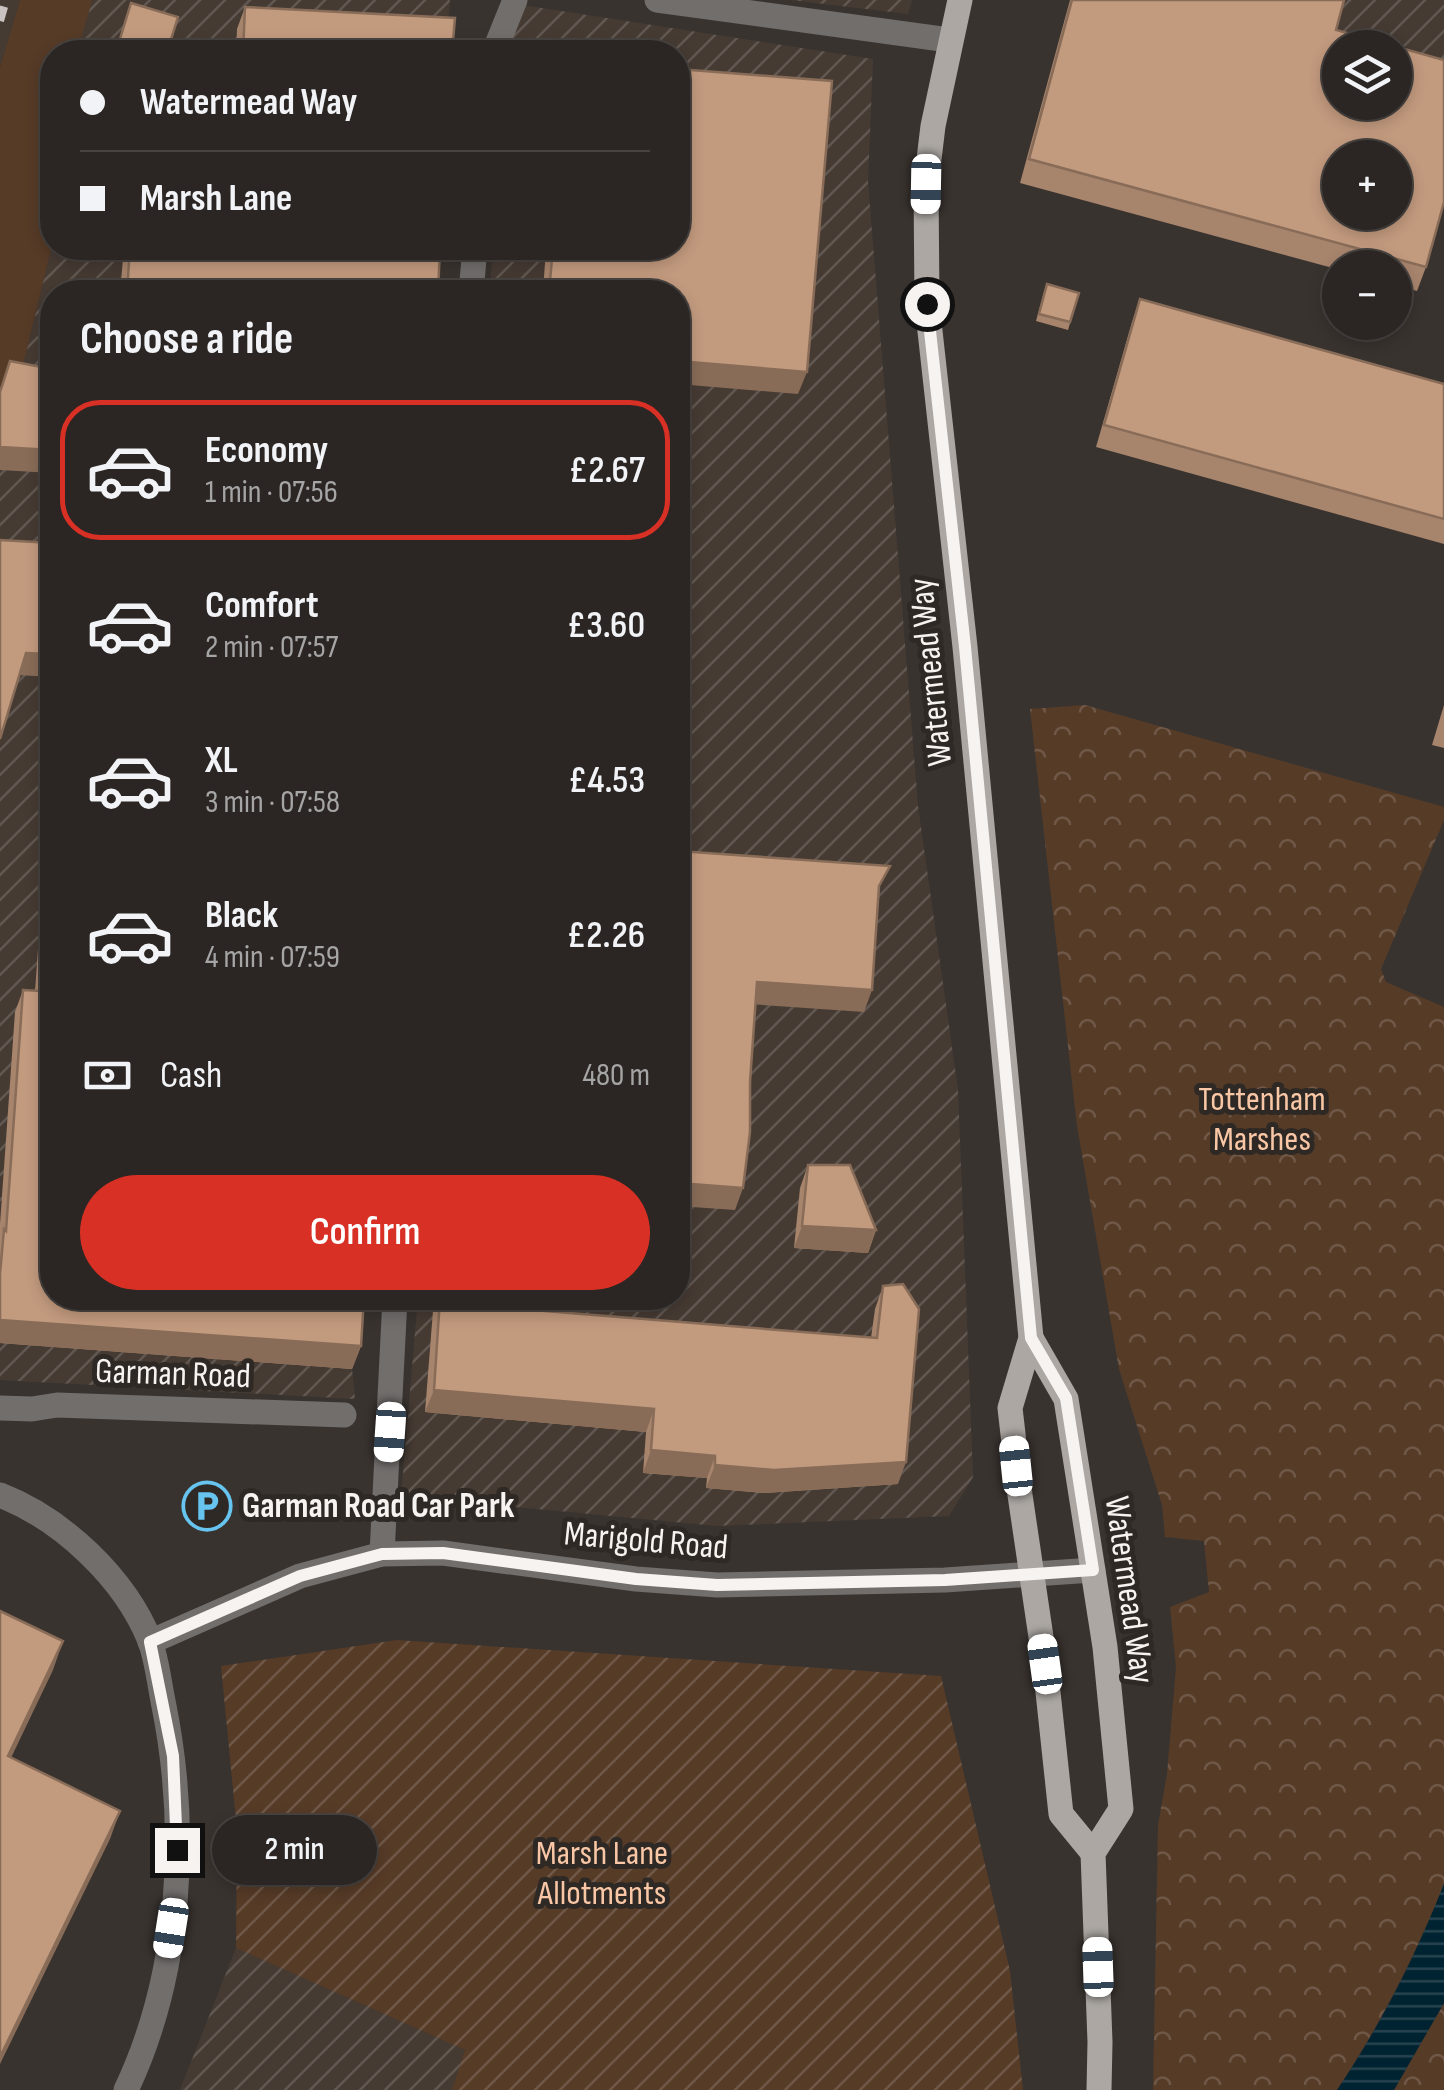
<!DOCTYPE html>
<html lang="en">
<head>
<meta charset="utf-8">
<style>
	:root { --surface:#2b2623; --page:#373230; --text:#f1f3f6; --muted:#a6a5a6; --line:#474341; --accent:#d93025 }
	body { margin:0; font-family:"Sofia Sans Condensed",sans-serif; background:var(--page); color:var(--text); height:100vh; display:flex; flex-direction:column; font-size:38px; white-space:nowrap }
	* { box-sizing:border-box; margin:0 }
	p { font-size:32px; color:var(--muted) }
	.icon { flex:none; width:55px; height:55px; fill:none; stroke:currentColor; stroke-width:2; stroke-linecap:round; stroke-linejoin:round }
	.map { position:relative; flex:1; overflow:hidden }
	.drawer { position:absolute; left:40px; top:280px; width:650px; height:1030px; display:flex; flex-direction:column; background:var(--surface); border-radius:40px; box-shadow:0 5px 15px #0003,0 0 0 2px var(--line) }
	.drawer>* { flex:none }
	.banner { position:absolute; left:40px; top:40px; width:650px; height:220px; border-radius:40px; box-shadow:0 5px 15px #0003,0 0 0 2px var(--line); display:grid; align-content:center; height:220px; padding:0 40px; background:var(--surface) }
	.fabs { position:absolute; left:1322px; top:30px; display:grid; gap:20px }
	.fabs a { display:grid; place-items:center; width:90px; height:90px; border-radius:50%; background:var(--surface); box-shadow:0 5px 15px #0003,0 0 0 2px var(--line); font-size:50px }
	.end { position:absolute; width:45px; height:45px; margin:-22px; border:12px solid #f7f3f1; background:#111; box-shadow:0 0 0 5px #111 }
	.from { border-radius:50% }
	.bubble { position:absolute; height:70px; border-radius:35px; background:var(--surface); box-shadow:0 5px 15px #0003,0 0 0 2px var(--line); font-size:32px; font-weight:600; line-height:70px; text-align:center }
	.car { position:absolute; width:30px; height:60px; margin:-30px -15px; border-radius:12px; box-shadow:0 0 8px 2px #0007; background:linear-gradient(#fff 24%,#345 0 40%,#fff 0 76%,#345 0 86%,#fff 0) }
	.banner b { display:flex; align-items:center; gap:35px; height:95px; font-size:38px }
	.banner b+b { border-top:2px solid var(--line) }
	.banner i { width:25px; height:25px; background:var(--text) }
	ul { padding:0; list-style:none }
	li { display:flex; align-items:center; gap:30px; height:140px; margin:0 20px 15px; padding:0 20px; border:5px solid transparent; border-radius:40px }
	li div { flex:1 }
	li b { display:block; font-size:38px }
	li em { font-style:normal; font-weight:600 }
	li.on { border-color:var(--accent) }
	li>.icon { width:90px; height:90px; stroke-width:1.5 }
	h2 { padding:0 40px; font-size:45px; line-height:120px }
	.pay { display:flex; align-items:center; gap:25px; height:110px; padding:0 40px; font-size:38px }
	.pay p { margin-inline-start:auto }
	.primary-button { display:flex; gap:20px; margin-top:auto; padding:20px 40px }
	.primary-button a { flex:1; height:115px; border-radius:60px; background:var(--accent); color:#fff; font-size:40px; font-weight:600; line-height:115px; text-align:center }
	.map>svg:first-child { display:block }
</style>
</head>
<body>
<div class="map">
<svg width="1444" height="2090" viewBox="0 0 1444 2090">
	<defs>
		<pattern id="industrial-furrows" width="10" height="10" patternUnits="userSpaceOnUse" patternTransform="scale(2.5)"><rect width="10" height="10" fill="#463b33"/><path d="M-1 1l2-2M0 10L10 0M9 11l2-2" fill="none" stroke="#615851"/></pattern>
		<pattern id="park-crowns" width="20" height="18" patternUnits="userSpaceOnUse" patternTransform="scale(2.5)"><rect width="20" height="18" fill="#563b27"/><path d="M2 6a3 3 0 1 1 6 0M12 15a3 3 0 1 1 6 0" fill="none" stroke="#6f5847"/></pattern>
		<pattern id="garden-furrows" width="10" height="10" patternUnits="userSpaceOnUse" patternTransform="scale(2.5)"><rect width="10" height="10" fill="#563b27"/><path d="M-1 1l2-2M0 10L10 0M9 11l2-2" fill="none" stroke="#6f5847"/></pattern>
		<pattern id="water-rules" width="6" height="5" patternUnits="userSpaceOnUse" patternTransform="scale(2.5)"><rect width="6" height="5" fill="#002331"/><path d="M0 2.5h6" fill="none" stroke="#26434f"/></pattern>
	</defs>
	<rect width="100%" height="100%" fill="#39332f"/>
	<path fill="#463b33" d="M0,0H20L0,67Z"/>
	<g fill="url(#industrial-furrows)">
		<path d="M92,0H450L445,52H111L80,43Z"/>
		<path d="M791,0H912L908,14Z"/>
		<path d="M1202,0H1444V68L1395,48Z"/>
		<path d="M509,3L873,59L868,182L918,806L958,1090L973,1477L949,1516L717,1526L401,1496L418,1298H678V292H490L493,248H678V52H506Z"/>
		<path d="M52,245L433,248L431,292H52V1298H358L352,1369L355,1399L0,1380V388L2,383L18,386Z"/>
		<path d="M236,1948L465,2050L452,2090H180Z"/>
	</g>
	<path fill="#563b27" d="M20,0H92L80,43L111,52H52V245L18,386L2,383L0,388V67Z"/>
	<g fill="url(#park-crowns)">
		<path d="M1085,705L1444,807V820L1381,969L1386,982L1444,1007V1884C1415,1957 1380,2024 1337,2090H1153L1158,1825L1167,1774L1176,1667L1170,1607L1209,1592L1204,1541L1165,1537L1162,1505L1119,1369L1077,1126L1030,709Z"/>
		<path d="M1444,2003V2090H1394Z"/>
	</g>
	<path fill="url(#garden-furrows)" d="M397,1640L941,1676L1010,1971L1023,2090H452L465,2050L236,1948L237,1830L221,1666Z"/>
	<path fill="url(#water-rules)" d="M1444,1884V2003L1394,2090H1337C1381,2025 1415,1957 1444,1884Z"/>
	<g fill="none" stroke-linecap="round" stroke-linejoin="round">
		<g stroke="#716e6c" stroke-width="25">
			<path d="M657,0L949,40"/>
			<path d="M494,52L515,0"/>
			<path d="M471,292L475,248"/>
			<path d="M0,1408L32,1409L57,1405L344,1415"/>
			<path d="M0,1495C62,1519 125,1578 150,1641C157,1660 159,1681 163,1701C189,1828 182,1972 126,2090"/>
			<path d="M382,1554L395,1298"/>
			<path d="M150,1642L300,1576L382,1554L443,1553L636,1579L717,1585L945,1580L1093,1570"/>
		</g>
		<g stroke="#aca7a3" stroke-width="25">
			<path d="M960,0L933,126L926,184L927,304L965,647L1031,1338L1010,1408L1020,1495L1045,1664L1061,1814L1093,1853"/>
			<path d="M1031,1338L1066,1399L1105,1647L1121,1809L1093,1853L1100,2042L1099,2090"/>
		</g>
		<path stroke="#c9c4c2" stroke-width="8" stroke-dasharray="15 8" stroke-linecap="butt" d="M0,21L6,0"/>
	</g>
	<g fill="#a7846c">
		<path d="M1070,0H1344L1336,30L1426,267L1417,291L1395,285V268H1340V270L1020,183Z"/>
		<path d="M245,7L452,52H236L237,29Z"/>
		<path d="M124,248H440L438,292H120Z"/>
		<path d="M546,248H678L798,394L678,292H543Z"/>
		<path d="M1044,292L1079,293L1068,330L1036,321Z"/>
		<path d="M1140,299L1444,384V544L1096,447L1132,322Z"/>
		<path d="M1444,705V748L1432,745Z"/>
		<path d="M48,899L361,1346L352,1369L0,1343V1224L15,1012L23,990L35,991L40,921Z"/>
		<path d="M808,1165L876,1230L868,1253L794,1248L800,1188Z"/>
		<path d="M883,1286L898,1484L765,1493L706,1488L707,1478L643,1473L646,1432L425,1412L434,1298H471L470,1305L871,1338L875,1309Z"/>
	</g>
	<g fill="#886c58">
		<path d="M678,361L807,372L798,394L678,384Z"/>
		<path d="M0,447L52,450V473L0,470Z"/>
		<path d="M26,653L52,654V677L18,675Z"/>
		<path d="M757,982L872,990L864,1012L749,1004Z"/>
		<path d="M678,1183L743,1188L735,1210L678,1206Z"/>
		<path d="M802,1226L876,1230L868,1253L794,1248Z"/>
		<path d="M0,1320L361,1346L352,1369L0,1343Z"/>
		<path d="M434,1390L654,1409L646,1432L425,1412Z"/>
		<path d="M651,1450L715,1456L707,1478L643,1473Z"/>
		<path d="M906,1462L898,1484L765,1493L706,1488L715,1465Z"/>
		<path d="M63,1641L53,1670L0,1781L8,1756Z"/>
		<path d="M120,1811L110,1839L0,2064V2057Z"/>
	</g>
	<g fill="#c29a7e" stroke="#886c58" stroke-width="2.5" fill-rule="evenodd">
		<path d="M1072,0H1344L1336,30L1444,60V202L1426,267L1029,159ZM1340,48H1395V102H1340ZM1340,158H1395V212H1340Z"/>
		<path d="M131,3L178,17L167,52H116Z"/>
		<path d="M245,7L455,18L452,52H243Z"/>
		<path d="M678,69L832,81L807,372L678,361V292H549L553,248H678Z"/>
		<path d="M130,248H440L438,292H127Z"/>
		<path d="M1047,284L1079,293L1070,322L1039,314Z"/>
		<path d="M1140,299L1444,384V519L1104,425Z"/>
		<path d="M10,361L52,369V450L0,447V392Z"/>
		<path d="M0,540L52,543V654L26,653L0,739Z"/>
		<path d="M678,851L890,866L879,886L872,990L757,982L750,1082V1132L743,1188L678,1183Z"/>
		<path d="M48,899H52V1298H364L361,1346L0,1320V1274L4,1229L6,1231L23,990L41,991Z"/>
		<path d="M808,1165H850L876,1230L802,1226Z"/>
		<path d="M903,1284L919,1309L906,1462L774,1470L715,1465V1456L651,1450L654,1409L434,1390L440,1298H471L470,1305L877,1338L883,1286Z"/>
		<path d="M0,1611L63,1641L8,1756L120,1811L0,2057Z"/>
	</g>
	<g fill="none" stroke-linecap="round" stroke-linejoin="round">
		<path stroke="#f7f3f1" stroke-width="12" d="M177,1850L173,1756L150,1642L300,1576L382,1554L443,1553L636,1579L717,1585L945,1580L1093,1570L1066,1398L1031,1338L965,647L927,304"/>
	</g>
	<defs>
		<g id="parking-ring" transform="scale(2.5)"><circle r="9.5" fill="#2e2925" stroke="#66c4ef" stroke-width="1.5"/><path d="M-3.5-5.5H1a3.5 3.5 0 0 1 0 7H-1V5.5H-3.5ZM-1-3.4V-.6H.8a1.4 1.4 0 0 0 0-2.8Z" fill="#66c4ef"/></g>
	</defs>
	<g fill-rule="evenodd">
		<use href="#parking-ring" x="207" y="1506"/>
	</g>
	<g text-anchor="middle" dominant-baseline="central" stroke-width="10" stroke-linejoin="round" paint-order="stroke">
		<g font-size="35" fill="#f7f3f1" stroke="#2e2925">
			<text transform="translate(931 672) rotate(-96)">Watermead Way</text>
			<text transform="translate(173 1374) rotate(2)">Garman Road</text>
			<text transform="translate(646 1541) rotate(5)">Marigold Road</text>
			<text transform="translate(1129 1590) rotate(82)">Watermead Way</text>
		</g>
		<g font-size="35" fill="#f9c7a5" stroke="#2e2925">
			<text x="1262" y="1099">Tottenham<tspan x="1262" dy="40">Marshes</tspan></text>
			<text x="602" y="1853">Marsh Lane<tspan x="602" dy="40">Allotments</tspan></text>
		</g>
		<g font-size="35" font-weight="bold" fill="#f7f3f1" stroke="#2e2925" text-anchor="start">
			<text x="242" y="1506">Garman Road Car Park</text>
		</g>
	</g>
</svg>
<div class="fabs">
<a><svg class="icon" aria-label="layers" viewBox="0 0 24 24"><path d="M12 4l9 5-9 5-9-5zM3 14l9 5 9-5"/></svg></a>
<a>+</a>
<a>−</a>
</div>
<i class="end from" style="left:927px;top:304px"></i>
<i class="end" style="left:177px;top:1850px"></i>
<div class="bubble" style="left:212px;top:1815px;width:165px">2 min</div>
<i class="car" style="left:926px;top:184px;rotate:181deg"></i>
<i class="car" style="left:390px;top:1432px;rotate:184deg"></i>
<i class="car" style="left:1016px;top:1466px;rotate:354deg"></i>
<i class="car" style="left:1045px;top:1664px;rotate:352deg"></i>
<i class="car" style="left:171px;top:1928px;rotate:189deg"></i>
<i class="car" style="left:1098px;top:1967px;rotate:358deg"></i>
<div class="banner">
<b><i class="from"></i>Watermead Way</b>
<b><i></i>Marsh Lane</b>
</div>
<section class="drawer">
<h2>Choose a ride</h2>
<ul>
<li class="on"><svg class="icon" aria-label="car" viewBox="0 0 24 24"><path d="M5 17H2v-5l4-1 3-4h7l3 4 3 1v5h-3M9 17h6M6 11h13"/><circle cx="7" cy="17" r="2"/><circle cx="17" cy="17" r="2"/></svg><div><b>Economy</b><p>1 min · 07:56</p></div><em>£2.67</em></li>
<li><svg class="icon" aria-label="car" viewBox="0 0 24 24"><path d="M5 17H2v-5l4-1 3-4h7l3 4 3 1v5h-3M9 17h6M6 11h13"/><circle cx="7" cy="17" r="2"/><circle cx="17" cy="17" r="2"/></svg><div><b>Comfort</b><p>2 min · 07:57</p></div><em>£3.60</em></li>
<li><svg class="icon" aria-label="car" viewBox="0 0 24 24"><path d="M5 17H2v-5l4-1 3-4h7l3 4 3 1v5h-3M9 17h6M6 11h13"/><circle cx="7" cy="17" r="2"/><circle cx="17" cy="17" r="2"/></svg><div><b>XL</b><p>3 min · 07:58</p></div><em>£4.53</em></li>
<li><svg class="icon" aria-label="car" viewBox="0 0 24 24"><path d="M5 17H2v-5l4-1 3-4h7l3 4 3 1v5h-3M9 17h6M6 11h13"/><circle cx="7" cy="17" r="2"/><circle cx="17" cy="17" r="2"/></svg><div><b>Black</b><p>4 min · 07:59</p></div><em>£2.26</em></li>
</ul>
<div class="pay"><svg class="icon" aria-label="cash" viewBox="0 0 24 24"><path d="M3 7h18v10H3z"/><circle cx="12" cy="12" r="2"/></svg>Cash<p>480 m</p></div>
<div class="primary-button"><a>Confirm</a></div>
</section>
</div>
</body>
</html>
